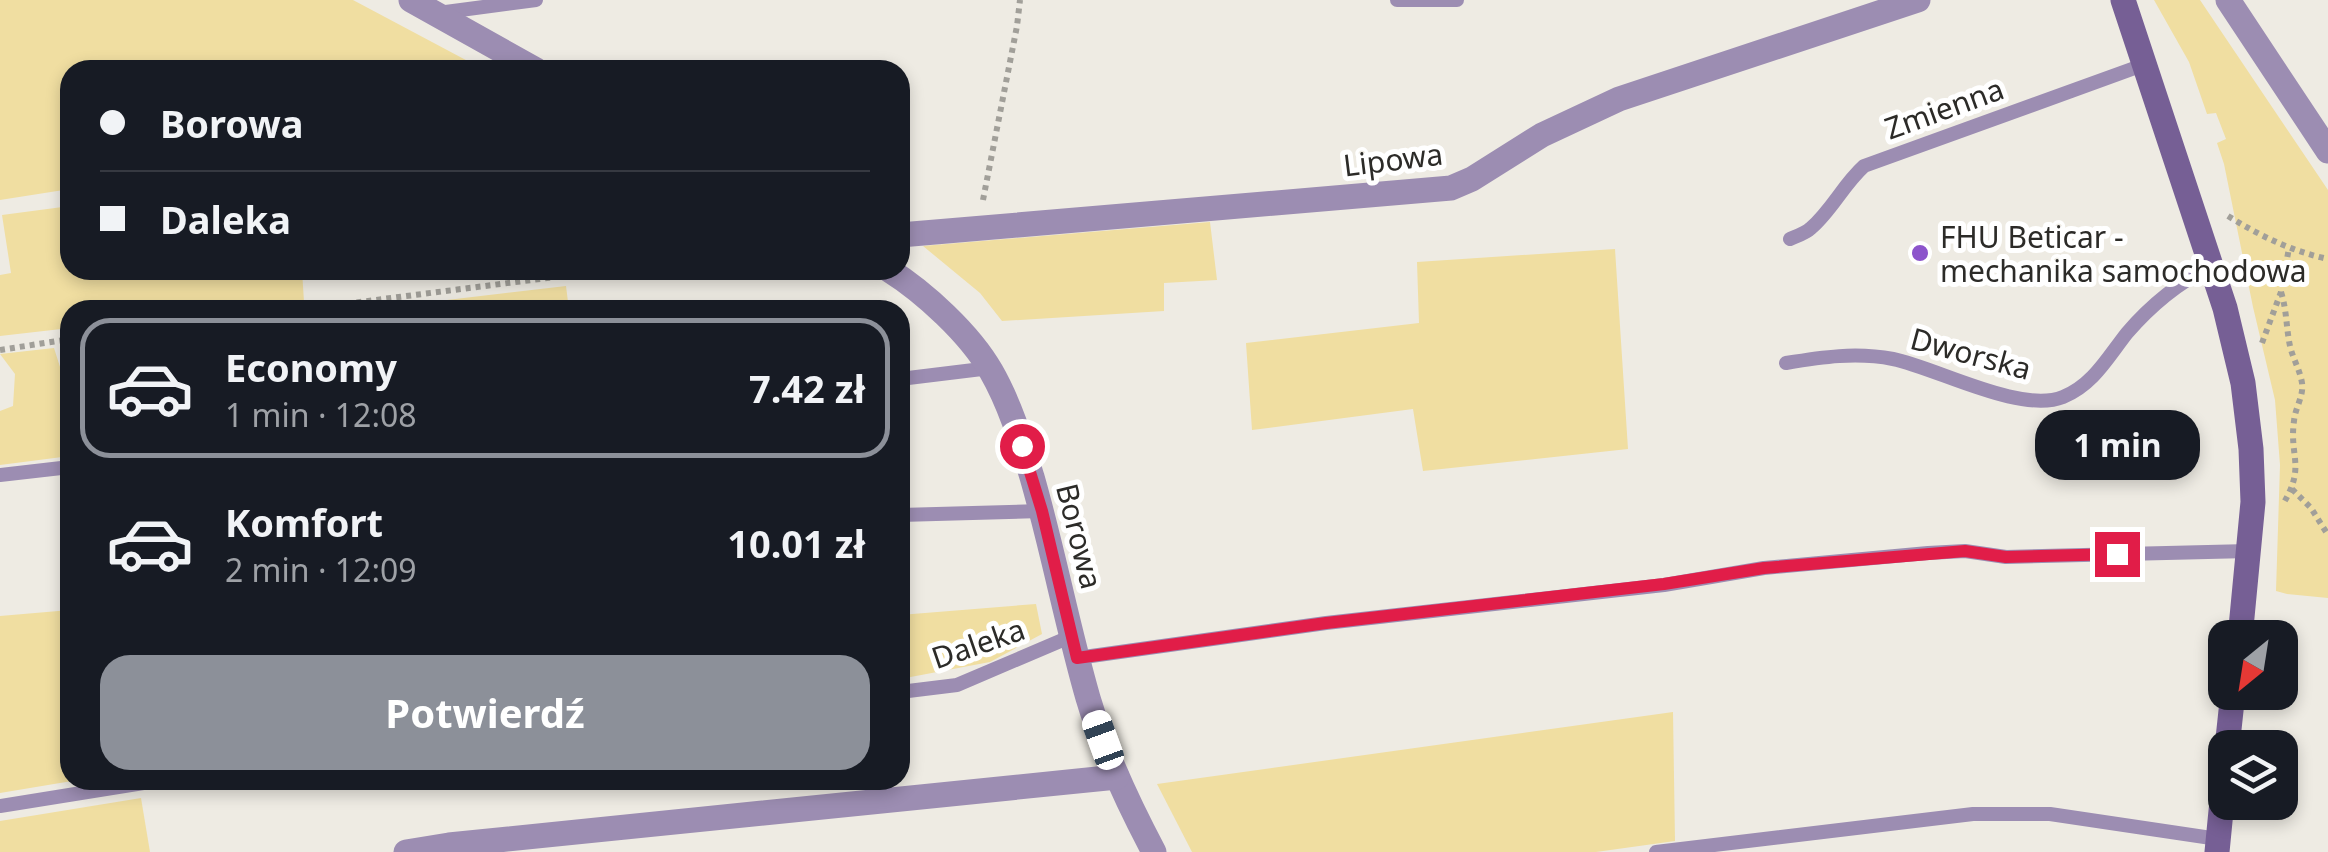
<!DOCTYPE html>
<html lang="pl">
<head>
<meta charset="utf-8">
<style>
	:root { --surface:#171b24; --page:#242831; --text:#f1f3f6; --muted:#9ea1a6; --line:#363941; --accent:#8c9099 }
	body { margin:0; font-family:"Noto Sans",sans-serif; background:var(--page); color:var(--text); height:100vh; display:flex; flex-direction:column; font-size:38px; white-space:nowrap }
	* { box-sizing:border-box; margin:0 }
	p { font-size:32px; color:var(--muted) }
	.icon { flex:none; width:55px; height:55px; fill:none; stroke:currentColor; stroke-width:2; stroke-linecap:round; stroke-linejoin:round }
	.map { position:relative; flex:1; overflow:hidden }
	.details { position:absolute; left:60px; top:300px; width:850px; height:490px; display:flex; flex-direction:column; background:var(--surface); border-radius:30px; box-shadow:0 5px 15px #0003 }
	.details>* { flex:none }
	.hud { position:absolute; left:60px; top:60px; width:850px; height:220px; border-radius:30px; box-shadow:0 5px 15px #0003; display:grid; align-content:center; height:220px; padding:0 40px; background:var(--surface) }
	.needle { width:65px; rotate:210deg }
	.tools { position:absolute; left:2208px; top:620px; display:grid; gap:20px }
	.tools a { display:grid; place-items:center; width:90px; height:90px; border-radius:20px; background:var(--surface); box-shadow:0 5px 15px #0003; font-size:50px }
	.end { position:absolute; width:45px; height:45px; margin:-22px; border:12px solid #e11d48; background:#fff; box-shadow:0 0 0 5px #fff }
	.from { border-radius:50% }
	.bubble { position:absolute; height:70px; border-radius:30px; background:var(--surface); box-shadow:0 5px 15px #0003; font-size:32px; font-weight:700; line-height:70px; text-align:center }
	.car { position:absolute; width:30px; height:60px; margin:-30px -15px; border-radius:12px; box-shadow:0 0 8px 2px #0007; background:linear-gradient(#fff 24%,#345 0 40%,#fff 0 76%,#345 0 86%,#fff 0) }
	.hud b { display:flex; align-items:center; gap:35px; height:95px; font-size:38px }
	.hud b+b { border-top:2px solid var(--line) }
	.hud i { width:25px; height:25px; background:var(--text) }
	ul { padding:18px 0 0; list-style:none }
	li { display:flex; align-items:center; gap:30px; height:140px; margin:0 20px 15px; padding:0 20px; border:5px solid transparent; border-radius:30px }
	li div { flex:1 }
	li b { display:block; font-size:38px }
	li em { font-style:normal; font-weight:700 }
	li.selected { border-color:var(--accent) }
	li>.icon { width:90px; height:90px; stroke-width:1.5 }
	.cta { display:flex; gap:20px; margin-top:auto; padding:20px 40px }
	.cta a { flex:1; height:115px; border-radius:30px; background:var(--accent); color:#fff; font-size:40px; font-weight:700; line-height:115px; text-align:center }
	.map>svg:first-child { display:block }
</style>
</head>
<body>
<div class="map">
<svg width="2328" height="852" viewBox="0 0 2328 852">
	<rect width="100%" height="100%" fill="#eeebe3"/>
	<g fill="#f0dea1">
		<path d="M0,0H353L479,67L459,70H70V189L0,200Z"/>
		<path d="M2154,0H2200L2328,190V598L2287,594L2276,591L2280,465L2275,400L2253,307L2224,164L2217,143L2226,139L2216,113L2207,114L2189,62Z"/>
		<path d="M70,206V270H302L304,302L228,310H70V328L0,336V275L11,273L2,215Z"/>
		<path d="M1210,222L1217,280L1164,283V311L1002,321L980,293L923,246Z"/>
		<path d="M1615,249L1628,449L1423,471L1413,409L1252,430L1246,343L1419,323L1417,262Z"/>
		<path d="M566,286L569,310H363Z"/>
		<path d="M54,348L67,389H70V456L0,465V411L13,406L15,374L0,354Z"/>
		<path d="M1036,604L1042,634L990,662L900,679V615Z"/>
		<path d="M70,610V780H78L0,793V616Z"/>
		<path d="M1673,712L1675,841L1596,852H1192L1157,784Z"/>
		<path d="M141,798L150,852H0V821Z"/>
	</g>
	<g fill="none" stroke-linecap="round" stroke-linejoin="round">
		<g stroke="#a19f99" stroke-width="6" stroke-dasharray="5 5" stroke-linecap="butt">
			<path d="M983,200L1017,26L1020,0"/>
			<path d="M2228,216C2260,236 2291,251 2328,259"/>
			<path d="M2281,292C2287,311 2286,327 2290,346C2293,359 2300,370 2302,383C2304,396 2295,408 2294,421C2289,457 2306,466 2283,504"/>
			<path d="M297,310L610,270"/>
			<path d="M2262,343L2281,292L2289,248"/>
			<path d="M0,350L70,339"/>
			<path d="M2292,489L2311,508L2328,535"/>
		</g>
		<g stroke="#9c8db2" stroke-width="14">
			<path d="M1397,0H1457"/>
			<path d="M438,13L536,0"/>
			<path d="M1790,239C1797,236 1806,233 1811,228C1832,210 1843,185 1864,166L2143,65"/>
			<path d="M1786,363C1822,357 1856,352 1893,359C1937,368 2020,414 2063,397C2093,385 2108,357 2127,333C2151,305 2178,283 2211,266"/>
			<path d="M900,379L990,368"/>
			<path d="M0,475L70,467"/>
			<path d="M900,515L1041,511"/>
			<path d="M1077,658L1326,623L1664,585L1764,568L1928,553L1965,551L2006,557L2249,551"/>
			<path d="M900,692L957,685L1072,636"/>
			<path d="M0,806L162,780"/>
			<path d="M1656,852L1973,814H2050L2218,839"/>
		</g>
		<g stroke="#9c8db2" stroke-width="25">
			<path d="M411,0L536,70"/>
			<path d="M2228,0L2328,151"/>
			<path d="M900,235L1451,188L1472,179L1542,135L1619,99L1918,0"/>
			<path d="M889,270C924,292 970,334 991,371C1010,404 1021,441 1032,477C1053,550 1067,625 1088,698C1104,752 1128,803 1154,852"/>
			<path d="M406,852L449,845L1117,777"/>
		</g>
		<g stroke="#765f95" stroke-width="25">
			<path d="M2123,0L2225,308L2243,383L2251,449L2253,502L2240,638"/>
			<path d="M2227,748L2233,692"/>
			<path d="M2217,852L2225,770"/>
		</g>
	</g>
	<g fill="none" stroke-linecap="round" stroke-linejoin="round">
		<path stroke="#e11d48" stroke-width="12" d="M1022,446L1042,511L1077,658L1326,623L1664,584L1764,568L1965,551L2006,557L2117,554"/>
	</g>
	<circle fill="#8c54cb" stroke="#fff" stroke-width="4" cx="1920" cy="253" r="10"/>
	<g text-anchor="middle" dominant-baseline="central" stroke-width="10" stroke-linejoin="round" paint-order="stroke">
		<g font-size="30" fill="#2c2b28" stroke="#fff">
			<text transform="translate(1944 108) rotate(-20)">Zmienna</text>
			<text transform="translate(1393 159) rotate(-7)">Lipowa</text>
			<text transform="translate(1971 353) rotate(15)">Dworska</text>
			<text transform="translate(1080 536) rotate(76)">Borowa</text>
			<text transform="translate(978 643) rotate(-19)">Daleka</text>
		</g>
		<g font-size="30" fill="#2c2b28" stroke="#fff" text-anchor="start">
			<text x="1940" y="236">FHU Beticar -<tspan x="1940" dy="34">mechanika samochodowa</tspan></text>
		</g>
	</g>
</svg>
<div class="tools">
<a><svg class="needle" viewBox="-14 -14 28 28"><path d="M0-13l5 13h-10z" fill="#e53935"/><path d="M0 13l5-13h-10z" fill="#9ea1a6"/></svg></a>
<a><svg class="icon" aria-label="layers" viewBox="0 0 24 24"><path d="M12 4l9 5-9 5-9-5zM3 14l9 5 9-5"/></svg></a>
</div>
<i class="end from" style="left:1022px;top:446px"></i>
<i class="end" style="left:2117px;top:554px"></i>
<div class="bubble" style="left:2035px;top:410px;width:165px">1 min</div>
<i class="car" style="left:1103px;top:740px;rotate:340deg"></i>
<div class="hud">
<b><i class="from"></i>Borowa</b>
<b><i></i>Daleka</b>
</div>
<section class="details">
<ul>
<li class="selected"><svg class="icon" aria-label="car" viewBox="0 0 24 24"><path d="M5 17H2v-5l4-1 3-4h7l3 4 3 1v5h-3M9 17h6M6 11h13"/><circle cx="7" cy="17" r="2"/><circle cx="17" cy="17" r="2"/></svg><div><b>Economy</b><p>1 min · 12:08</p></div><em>7.42 zł</em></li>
<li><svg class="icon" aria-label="car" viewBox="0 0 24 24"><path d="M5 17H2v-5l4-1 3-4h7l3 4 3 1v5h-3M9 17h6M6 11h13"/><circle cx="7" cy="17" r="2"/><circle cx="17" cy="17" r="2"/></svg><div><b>Komfort</b><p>2 min · 12:09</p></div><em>10.01 zł</em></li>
</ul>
<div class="cta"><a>Potwierdź</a></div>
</section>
</div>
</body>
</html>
